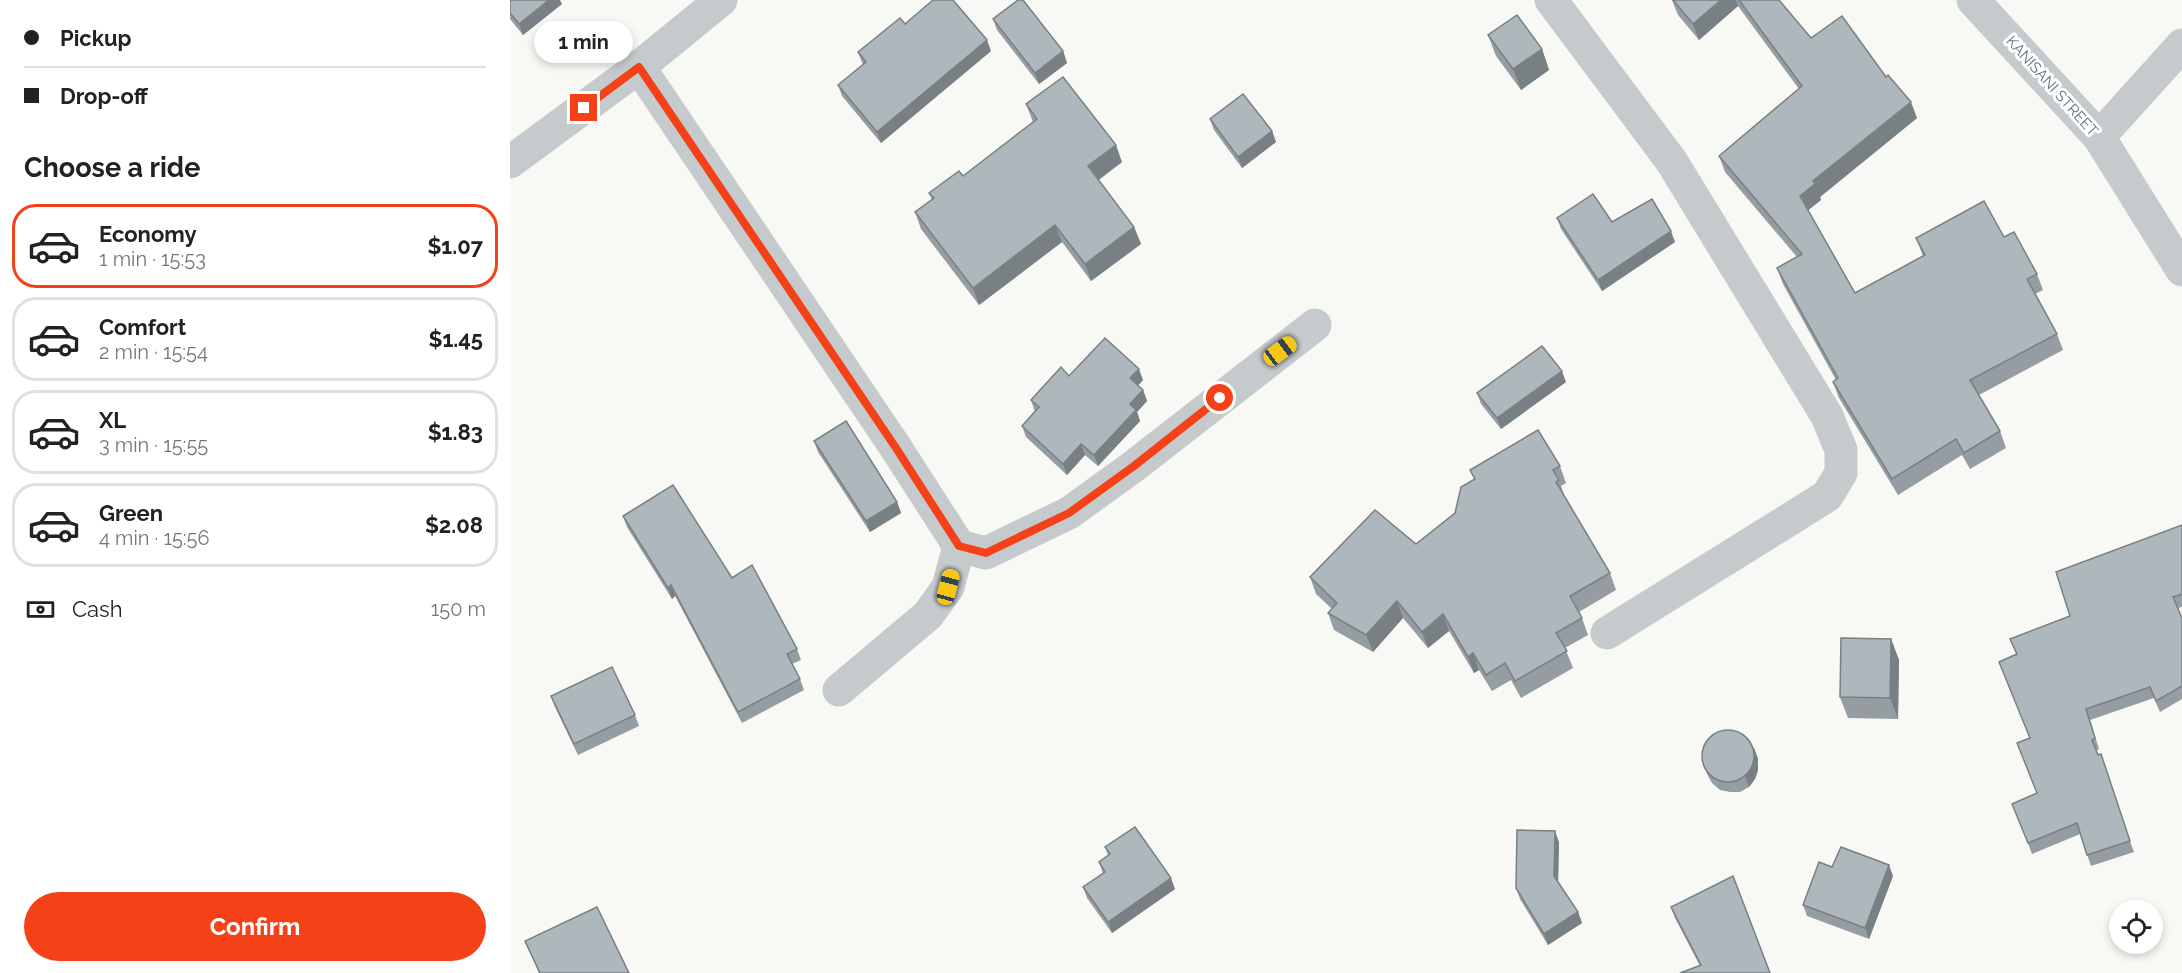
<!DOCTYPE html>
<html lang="en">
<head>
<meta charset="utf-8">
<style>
	:root { --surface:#fff; --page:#f6f6f6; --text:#222; --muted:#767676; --line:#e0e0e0; --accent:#f44118 }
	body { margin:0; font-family:Raleway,sans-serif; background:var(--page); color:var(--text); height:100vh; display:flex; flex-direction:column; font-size:22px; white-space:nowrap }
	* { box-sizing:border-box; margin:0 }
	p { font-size:20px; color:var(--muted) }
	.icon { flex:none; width:33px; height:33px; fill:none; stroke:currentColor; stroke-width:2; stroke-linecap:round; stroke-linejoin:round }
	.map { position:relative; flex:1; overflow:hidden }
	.panel { display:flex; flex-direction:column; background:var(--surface); width:510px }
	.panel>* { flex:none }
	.hud { display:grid; align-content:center; height:132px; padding:0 24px; background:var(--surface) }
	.tools { position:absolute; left:1599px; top:900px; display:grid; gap:12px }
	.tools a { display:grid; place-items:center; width:54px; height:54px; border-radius:50%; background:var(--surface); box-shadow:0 3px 9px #0003; font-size:30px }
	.end { position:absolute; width:27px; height:27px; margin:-14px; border:8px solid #f44118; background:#fff; box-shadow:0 0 0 3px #fff }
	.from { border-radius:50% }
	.bubble { position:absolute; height:42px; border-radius:21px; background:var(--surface); box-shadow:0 3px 9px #0003; font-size:20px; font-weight:700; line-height:42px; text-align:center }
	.car { position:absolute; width:18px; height:36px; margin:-18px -9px; border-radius:8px; box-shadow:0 0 4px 2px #0007; background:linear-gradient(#f5c518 24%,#345 0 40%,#f5c518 0 76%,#345 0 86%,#f5c518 0) }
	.hud b { display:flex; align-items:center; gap:21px; height:57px; font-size:22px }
	.hud b+b { border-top:2px solid var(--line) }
	.hud i { width:15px; height:15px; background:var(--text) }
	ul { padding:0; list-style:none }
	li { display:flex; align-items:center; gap:18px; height:84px; margin:0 12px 9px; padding:0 12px; border:3px solid var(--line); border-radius:24px }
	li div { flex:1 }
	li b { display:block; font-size:22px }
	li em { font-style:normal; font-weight:700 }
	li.selected { border-color:var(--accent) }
	li>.icon { width:54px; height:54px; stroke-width:1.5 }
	h2 { padding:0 24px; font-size:27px; line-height:72px }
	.pay { display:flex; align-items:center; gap:15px; height:66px; padding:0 24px; font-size:22px }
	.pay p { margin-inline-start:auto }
	.action { display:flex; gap:12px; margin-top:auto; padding:12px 24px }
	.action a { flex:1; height:69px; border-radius:36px; background:var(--accent); color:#fff; font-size:24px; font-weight:700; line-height:69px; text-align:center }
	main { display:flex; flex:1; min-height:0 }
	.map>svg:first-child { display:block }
</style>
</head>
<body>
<main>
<section class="panel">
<div class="hud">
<b><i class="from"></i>Pickup</b>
<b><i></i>Drop-off</b>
</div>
<h2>Choose a ride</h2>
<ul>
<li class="selected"><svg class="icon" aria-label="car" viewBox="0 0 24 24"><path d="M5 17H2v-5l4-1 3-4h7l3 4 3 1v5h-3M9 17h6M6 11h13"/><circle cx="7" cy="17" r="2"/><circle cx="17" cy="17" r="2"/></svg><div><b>Economy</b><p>1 min · 15:53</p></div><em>$1.07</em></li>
<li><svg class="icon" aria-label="car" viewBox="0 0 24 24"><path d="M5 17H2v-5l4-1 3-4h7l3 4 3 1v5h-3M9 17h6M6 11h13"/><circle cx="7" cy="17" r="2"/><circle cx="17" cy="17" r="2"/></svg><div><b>Comfort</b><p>2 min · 15:54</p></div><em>$1.45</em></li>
<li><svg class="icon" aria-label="car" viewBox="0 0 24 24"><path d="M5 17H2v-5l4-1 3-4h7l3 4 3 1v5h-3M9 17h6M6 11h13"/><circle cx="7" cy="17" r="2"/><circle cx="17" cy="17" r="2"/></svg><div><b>XL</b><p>3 min · 15:55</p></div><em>$1.83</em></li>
<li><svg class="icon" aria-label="car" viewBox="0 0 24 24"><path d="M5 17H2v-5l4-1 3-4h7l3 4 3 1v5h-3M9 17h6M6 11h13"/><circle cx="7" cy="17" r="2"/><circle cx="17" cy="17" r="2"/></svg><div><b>Green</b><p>4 min · 15:56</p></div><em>$2.08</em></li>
</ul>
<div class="pay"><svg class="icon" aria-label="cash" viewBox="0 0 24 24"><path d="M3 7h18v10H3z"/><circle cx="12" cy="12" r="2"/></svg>Cash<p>150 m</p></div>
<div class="action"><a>Confirm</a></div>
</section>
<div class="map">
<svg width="1672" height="973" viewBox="0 0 1672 973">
	<rect width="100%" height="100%" fill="#f8f8f4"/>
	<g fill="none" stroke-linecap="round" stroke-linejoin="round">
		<g stroke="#c5cacd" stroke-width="33">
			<path d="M1041,0L1162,162L1317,416L1331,450V473L1317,496L1097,633"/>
			<path d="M1463,0L1589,137L1672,270"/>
			<path d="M129,67L386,448L449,546L476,553L559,513L624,466L805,325"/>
			<path d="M1589,137L1672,45"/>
			<path d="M0,162L129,67L211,0"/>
			<path d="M329,690L418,615L438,587L449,546"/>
		</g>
	</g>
	<g fill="#959da2">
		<path d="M0,0L52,4L13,35L0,19Z"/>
		<path d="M1162,0H1269L1301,38L1376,77L1407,118L1310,197L1311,200L1298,210L1345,293L1413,256L1406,238L1494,237L1527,274L1533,290L1525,294L1547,334L1553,350L1469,395L1490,431L1496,448L1460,469L1452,455L1388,495L1329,398L1323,382L1326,380L1273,284L1267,268L1287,257L1215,172L1209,156L1289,89L1228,6L1189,40L1168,15Z"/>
		<path d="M483,19L553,51L557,63L529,84L487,30Z"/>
		<path d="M395,24L481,51L371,143L332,96L328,85L353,65L348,52Z"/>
		<path d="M978,35L1032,49L1039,70L1011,90L986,56Z"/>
		<path d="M516,104L612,162L589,180L624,227L631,244L581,281L552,242L469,305L411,229L405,212L422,200L419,193L453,176L523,122Z"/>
		<path d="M700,119L762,131L766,142L732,168L704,130Z"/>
		<path d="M1047,218L1102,222L1165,242L1092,291L1051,229Z"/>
		<path d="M559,376L633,380L628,386L633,390L637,401L627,412L630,421L588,466L575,455L557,475L516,437L512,426L525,412L521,400Z"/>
		<path d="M1056,382L991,429L971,404L967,393Z"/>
		<path d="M304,441L387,502L391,513L360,532L308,452Z"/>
		<path d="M1050,466L1056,483L1051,486L1055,497L1100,573L1106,590L1069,612L1072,618L1078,635L1055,648L1063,668L1011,698L1001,680L982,691L969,670L964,673L939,631L918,648L893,618L863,652L824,630L818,613L822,609L806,594L800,577L906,544L945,513L964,479L960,470Z"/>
		<path d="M113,516L222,578L287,649L291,660L282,664L290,679L294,690L232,723L165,596L162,599L117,527Z"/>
		<path d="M1672,525V607L1668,608L1672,618V699L1650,712L1644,698L1580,720L1589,749L1586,751L1624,852L1581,866L1570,834L1522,854L1507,815L1527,793L1520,738L1489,662L1506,654L1500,639L1560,616Z"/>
		<path d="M1381,639L1389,660L1388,719L1338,718L1330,697Z"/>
		<path d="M41,696L125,715L129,726L68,755L45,707Z"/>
		<path d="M1244,748L1248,759V770L1245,779L1239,787L1230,792H1220L1210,790L1202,783L1197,774L1193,763Z"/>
		<path d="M1049,842L1048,882L1068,912L1072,923L1038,945L1010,899L1006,888Z"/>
		<path d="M595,847L665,889L602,933L577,898L573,887L593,873L589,862L598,855Z"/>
		<path d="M1383,876L1359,939L1297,916L1293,905Z"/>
		<path d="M1161,907L1260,973L1190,966L1165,918Z"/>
		<path d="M15,941L119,973H29Z"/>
	</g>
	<g fill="#798084">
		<path d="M39,0H50L52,4L13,35L9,24Z"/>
		<path d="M1211,0H1226L1228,6L1189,40L1183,24Z"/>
		<path d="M477,40L481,51L371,143L367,132Z"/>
		<path d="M1032,49L1039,70L1011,90L1003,69Z"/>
		<path d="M553,51L557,63L529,84L525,73Z"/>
		<path d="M1401,102L1407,118L1310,197L1311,200L1296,212L1290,196L1303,181Z"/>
		<path d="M762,131L766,142L732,168L728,157Z"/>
		<path d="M606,145L612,162L584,183L578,166Z"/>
		<path d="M545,225L552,242L469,305L463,288Z"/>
		<path d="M624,227L631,244L581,281L575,264Z"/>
		<path d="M1161,231L1165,242L1092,291L1088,280Z"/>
		<path d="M629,369L633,380L624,389L620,378Z"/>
		<path d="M1052,371L1056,382L991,429L987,418Z"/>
		<path d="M633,390L637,401L627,412L630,421L588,466L584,455L620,404Z"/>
		<path d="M571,444L575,455L557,475L553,464Z"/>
		<path d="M387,502L391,513L360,532L356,521Z"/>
		<path d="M161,585L165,596L162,599L158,588Z"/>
		<path d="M887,601L893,618L863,652L856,635Z"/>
		<path d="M933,614L939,631L918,648L912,632Z"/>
		<path d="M1381,639L1389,660L1388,719L1380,698Z"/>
		<path d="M963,653L969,670L964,673L958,657Z"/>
		<path d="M1244,748L1248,759V770L1245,779L1239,787L1235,776Z"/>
		<path d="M1045,831L1049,842L1048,887L1044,876Z"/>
		<path d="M1379,865L1383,876L1359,939L1355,928Z"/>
		<path d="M661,878L665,889L602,933L598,922Z"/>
		<path d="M1068,912L1072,923L1038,945L1034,934Z"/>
	</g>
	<g fill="#adb7bc" stroke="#798084" stroke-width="1.5">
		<path d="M0,0H39L9,24L0,13Z"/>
		<path d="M423,0H443L477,40L367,132L328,85L356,62L348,52L390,18L395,24Z"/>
		<path d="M508,0H513L553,51L525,73L483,19Z"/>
		<path d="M1163,0H1211L1183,24Z"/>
		<path d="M1229,0H1269L1301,38L1332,16L1376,77L1378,75L1401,102L1303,181L1305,184L1290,196L1345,293L1415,255L1406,238L1474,201L1494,237L1504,232L1527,274L1517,279L1547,334L1460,380L1490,431L1454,453L1446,439L1382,479L1323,382L1328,378L1267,268L1292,254L1209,156L1292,86Z"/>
		<path d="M1007,15L1032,49L1003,69L978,35Z"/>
		<path d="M553,77L606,145L578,166L624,227L575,264L545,225L463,288L405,212L424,198L419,193L449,171L453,176L527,119L516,104Z"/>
		<path d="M733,94L762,131L728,157L700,119Z"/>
		<path d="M1083,194L1102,222L1142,199L1161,231L1088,280L1047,218Z"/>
		<path d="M595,338L629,369L620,378L633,390L620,404L626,410L584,455L571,444L553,464L512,426L529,407L521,400L551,367L559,376Z"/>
		<path d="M1032,346L1052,371L987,418L967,393Z"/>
		<path d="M336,421L387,502L356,521L304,441Z"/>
		<path d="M1028,430L1050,466L1043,470L1049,480L1046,482L1100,573L1060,596L1072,618L1046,633L1057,651L1005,681L995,663L976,675L963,653L958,657L933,614L912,632L887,601L856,635L818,613L827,603L800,577L865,510L906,544L945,513L951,487L965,479L960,470Z"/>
		<path d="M163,485L222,578L242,565L287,649L277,654L290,679L228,712L161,585L158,588L113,516Z"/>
		<path d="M1672,525V594L1663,597L1672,618V686L1646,701L1640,687L1576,709L1585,738L1582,740L1588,755L1591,754L1620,841L1577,855L1567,823L1518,843L1502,804L1527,793L1507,743L1520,738L1489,662L1507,654L1500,639L1560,616L1546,572Z"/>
		<path d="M1331,638L1381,639L1380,698L1330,697Z"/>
		<path d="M102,667L125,715L64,744L41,696Z"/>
		<circle cx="1218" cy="756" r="26"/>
		<path d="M625,827L661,878L598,922L573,887L595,872L589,862L600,854L595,847Z"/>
		<path d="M1007,830L1045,831L1044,876L1068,912L1034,934L1006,888Z"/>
		<path d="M1331,847L1379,865L1355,928L1293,905L1309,862L1322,867Z"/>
		<path d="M1223,876L1260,973H1170L1191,965L1161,907Z"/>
		<path d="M87,907L119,973H30L15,941Z"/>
	</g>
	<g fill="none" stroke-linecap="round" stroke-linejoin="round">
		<path stroke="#f44118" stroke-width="8" d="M74,108L129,67L386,448L449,546L476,553L559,513L624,466L710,398"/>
	</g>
	<g text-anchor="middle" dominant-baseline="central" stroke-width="6" stroke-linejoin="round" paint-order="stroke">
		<g font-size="15" fill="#607582" stroke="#fff">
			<text transform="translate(1542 86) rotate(48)">KANISANI STREET</text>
		</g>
	</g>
</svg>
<div class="tools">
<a><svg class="icon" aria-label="locate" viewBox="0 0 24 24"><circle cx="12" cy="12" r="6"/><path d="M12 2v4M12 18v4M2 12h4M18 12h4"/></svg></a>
</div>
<i class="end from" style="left:710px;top:398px"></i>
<i class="end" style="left:74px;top:108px"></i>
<div class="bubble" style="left:24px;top:21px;width:99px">1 min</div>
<i class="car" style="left:770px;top:351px;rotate:53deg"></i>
<i class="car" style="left:438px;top:587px;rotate:15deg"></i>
</div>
</main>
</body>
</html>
